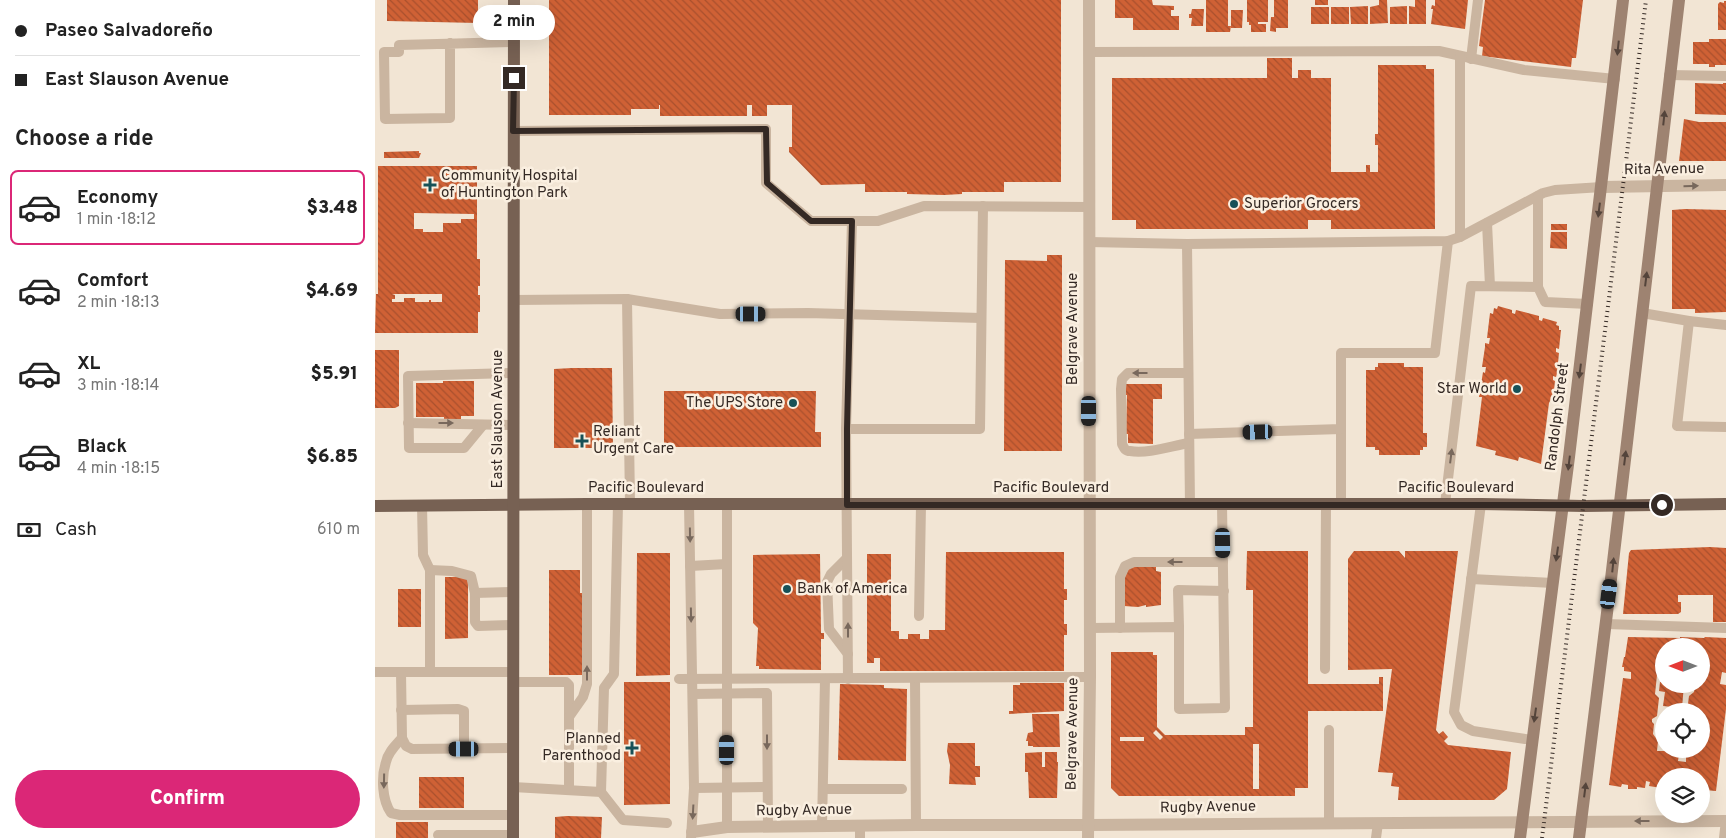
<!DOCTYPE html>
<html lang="en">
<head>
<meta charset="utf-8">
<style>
	:root { --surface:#fff; --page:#f2f2f2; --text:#222; --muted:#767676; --line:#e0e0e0; --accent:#db2777 }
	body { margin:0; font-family:Overpass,sans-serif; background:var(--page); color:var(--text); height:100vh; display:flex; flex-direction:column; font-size:19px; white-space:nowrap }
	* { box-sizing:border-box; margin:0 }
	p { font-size:16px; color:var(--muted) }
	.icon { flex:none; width:28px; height:28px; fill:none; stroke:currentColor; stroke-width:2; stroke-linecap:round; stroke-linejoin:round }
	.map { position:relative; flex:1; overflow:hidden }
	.panel { display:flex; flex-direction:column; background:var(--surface); width:375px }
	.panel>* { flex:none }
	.banner { display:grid; align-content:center; height:110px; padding:0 15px; background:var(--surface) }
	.needle { width:32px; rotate:270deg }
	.buttons { position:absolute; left:1280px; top:638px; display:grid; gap:10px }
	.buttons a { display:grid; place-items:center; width:55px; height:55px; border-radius:50%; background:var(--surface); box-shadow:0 5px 20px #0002; font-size:25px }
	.end { position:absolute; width:22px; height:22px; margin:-11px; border:6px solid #342924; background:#fff; box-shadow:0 0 0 2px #fff }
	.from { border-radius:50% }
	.bubble { position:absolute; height:35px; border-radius:18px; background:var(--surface); box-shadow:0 5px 20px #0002; font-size:16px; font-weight:800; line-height:35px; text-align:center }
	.car { position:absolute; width:15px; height:30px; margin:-15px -8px; border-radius:6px; box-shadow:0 0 4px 1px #0007; background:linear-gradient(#222 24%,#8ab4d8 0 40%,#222 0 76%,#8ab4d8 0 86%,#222 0) }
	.banner b { display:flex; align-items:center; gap:18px; height:48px; font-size:19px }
	.banner b+b { border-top:1px solid var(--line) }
	.banner i { width:12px; height:12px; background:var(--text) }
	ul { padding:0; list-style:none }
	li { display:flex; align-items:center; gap:15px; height:75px; margin:0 10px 8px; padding:0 5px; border:2px solid transparent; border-radius:8px }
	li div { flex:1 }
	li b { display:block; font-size:19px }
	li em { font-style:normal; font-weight:800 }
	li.active { border-color:var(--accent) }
	li>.icon { width:45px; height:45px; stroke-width:1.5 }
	h2 { padding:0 15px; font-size:22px; line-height:60px }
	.pay { display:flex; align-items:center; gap:12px; height:55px; padding:0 15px; font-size:19px }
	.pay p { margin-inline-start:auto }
	.cta { display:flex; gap:10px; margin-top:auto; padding:10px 15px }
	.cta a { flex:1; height:58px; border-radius:30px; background:var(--accent); color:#fff; font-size:20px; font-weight:800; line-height:58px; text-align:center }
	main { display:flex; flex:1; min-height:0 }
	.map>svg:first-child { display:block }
</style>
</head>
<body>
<main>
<section class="panel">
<div class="banner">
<b><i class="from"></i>Paseo Salvadoreño</b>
<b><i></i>East Slauson Avenue</b>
</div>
<h2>Choose a ride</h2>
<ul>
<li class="active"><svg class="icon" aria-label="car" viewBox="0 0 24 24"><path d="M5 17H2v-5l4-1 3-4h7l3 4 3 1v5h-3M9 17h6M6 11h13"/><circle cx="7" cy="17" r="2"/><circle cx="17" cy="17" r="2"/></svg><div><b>Economy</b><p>1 min · 18:12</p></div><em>$3.48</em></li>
<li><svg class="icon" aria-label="car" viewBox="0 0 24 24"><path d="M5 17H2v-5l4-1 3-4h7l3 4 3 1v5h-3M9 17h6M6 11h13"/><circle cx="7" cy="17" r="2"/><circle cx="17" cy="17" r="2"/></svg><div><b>Comfort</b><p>2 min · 18:13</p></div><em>$4.69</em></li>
<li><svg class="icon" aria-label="car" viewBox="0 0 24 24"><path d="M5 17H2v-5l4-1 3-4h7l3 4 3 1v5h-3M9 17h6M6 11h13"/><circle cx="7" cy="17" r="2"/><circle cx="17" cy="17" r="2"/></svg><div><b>XL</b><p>3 min · 18:14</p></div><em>$5.91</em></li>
<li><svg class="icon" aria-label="car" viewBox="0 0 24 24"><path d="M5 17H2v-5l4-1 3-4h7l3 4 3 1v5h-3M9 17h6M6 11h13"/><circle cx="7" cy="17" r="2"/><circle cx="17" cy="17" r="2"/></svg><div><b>Black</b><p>4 min · 18:15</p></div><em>$6.85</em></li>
</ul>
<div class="pay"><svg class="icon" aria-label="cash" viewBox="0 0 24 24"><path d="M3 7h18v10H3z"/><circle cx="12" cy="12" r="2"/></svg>Cash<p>610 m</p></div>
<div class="cta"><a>Confirm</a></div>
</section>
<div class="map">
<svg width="1351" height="838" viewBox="0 0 1351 838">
	<defs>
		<pattern id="building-back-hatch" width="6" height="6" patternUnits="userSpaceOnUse" patternTransform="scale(1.25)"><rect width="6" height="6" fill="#cf6135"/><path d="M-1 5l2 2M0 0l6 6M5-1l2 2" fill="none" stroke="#a9502d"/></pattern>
	</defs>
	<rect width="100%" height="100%" fill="#f2e5d4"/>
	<g fill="url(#building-back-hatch)" fill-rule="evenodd">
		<path d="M12,0H103V23L12,21Z"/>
		<path d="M174,0H686V182H629V192H587V194L569,195L532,194V192H490V184L446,185L414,152V147H417V105H392V116H377V105H372V116H285V105H284V109H256V115H174Z"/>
		<path d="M740,0H777L778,5L799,6V10H796V16H804V30H758V18H740Z"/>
		<path d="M831,0H853V26H856L855,32H831Z"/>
		<path d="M872,0H893V22H883V24H891V32H876V25H874V22H872Z"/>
		<path d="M899,0H913V28H901V32L895,31L896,17H899Z"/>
		<rect x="940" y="0" width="13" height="5"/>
		<path d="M1004,0H1012L1013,23L995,24V7L1004,5Z"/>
		<path d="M1040,0H1051V24H1034V6L1040,7Z"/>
		<path d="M1060,0H1093L1090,29L1056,24L1058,9H1056L1057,5L1060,6Z"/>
		<path d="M1110,0H1208L1201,58H1197L1196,67L1107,56L1108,47L1104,46Z"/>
		<path d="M1349,1H1351V30H1343V4L1345,2L1349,3Z"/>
		<path d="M993,6V24H976L975,7Z"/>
		<path d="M1032,6V24H1015V7Z"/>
		<rect x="936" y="7" width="18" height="17"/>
		<rect x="956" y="7" width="18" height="17"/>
		<path d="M817,9H829L828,26H816L817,18H814V14H816Z"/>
		<path d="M856,10H868L867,28H856Z"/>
		<path d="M1334,39H1351V65H1340V67H1334V64H1318V42H1334Z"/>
		<path d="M892,58H917V78H923V70H936V78H956V172H991V165H995V172H1003V145H1000V134H1003V65H1051V69H1059L1060,229H956V220H933V229H761V220H737V78H892Z"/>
		<path d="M1320,83L1348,84V83H1351V115L1320,114Z"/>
		<path d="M1309,119L1324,122H1351V161H1304Z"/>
		<path d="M44,151V153H46L44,158H9V152Z"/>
		<path d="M3,166H102V259H105V286H103V295H105V312H103V333H0L1,294H3ZM39,213L99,214V219H86V223H68V232H48V229H39ZM17,294H67V302H56V300H54V302H40V298H29V302H17V299H20V295Z"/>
		<path d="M1310,209L1351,210V312L1320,313V309H1297V210Z"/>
		<rect x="1176" y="224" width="16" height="6"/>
		<path d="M1176,232H1192V249L1175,248Z"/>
		<path d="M672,255H687V451H629L630,260L672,261Z"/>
		<path d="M1123,306L1137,310V313L1140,314L1141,310L1164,316V320L1167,321L1168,318L1182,322L1181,325L1184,326V330H1186L1184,349L1181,348V352L1184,353L1182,373L1181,377L1178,376V380L1180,381L1178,399H1176L1174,403L1166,464L1144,457L1143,461L1140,460L1120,455L1121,451L1101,446L1107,397H1104L1108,372L1110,373L1111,367H1107L1110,347V343L1114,344L1115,338H1112L1115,313L1118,314L1119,308L1122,309Z"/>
		<path d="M0,350H24V406L20,408H0Z"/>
		<path d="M1003,363H1029V367H1048V433H1052V447H1048V450H1045V455H1004V450H1000V447H991V370H1000V367H1003Z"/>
		<path d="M197,368H237L238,448H179V369Z"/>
		<path d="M68,381H99V416H86V419H69V417H41V383H68Z"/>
		<path d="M749,384H787V399H778V444L753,443V434H751L752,395H749Z"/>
		<path d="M289,391H441L440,432H446V447H289Z"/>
		<path d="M1335,547L1351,548V622H1338V595H1303V602H1306V612L1303,614H1248L1254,553L1256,550Z"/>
		<path d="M872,551H933V684H1004V677H1008V711H933V788H920V796H744L736,788V652H778V655H782V727L790,735H870V727H878V590H871ZM781,730L788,737L785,740L778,733ZM745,737H769V741H745ZM878,744H884V789H878Z"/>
		<path d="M979,551H1024L1030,558V551H1083L1061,730L1064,734L1068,731L1073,737L1069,741L1073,745L1136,752L1132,789L1119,800H1023L1024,787L1016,786L1018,773L1003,772L1017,669L973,670V559Z"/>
		<path d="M571,552H689V589H692V600H689V624H692V635H689V671H505V658H499V663H492V554H516V631H524V639H533V634H545V639H554V630H570Z"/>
		<path d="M262,553H295V675L261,676Z"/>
		<path d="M445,554L446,633H449V639H446V670L384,669V666H381L383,628L378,623V555Z"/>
		<path d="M757,566H781V571L786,572V605L771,607V605L763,607L749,606V579L752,571Z"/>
		<path d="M174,570H205V593H210V675H174Z"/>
		<path d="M70,577H93V638L70,639Z"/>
		<rect x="23" y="589" width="23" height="38"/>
		<path d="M1253,637L1305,638V637L1329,638L1330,637L1351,638V673L1347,672L1345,684L1351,685V709L1341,791L1329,790V788L1326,787V776H1289V787H1286V788L1274,786L1275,782L1271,781L1270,788L1262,787V789H1253V785L1247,784L1246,787L1234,785L1248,678L1256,679V672L1249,671V667H1247L1249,657H1250ZM1289,646H1326V684H1320L1319,692L1314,696L1312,711H1326V749H1307V752L1311,757V762L1303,761L1304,754L1297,753V751H1282L1283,741L1278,734L1279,724L1277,722V719L1282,716L1284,698L1280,694L1282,675L1289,676Z"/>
		<path d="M249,682H295V804L249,805Z"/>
		<path d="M1285,682H1289V684H1309L1307,708L1288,706L1290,692L1284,691Z"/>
		<path d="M645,683H689V711L634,714V711H638V685H645Z"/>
		<path d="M465,684L509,685V688L532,689L531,761L463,760Z"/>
		<path d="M657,714H684L685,747H658V746H653V741H651L653,733L658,732Z"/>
		<path d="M573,743H600V766H605V777H600L601,785L574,784L575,765L572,751Z"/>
		<path d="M667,752V767H670V752H682V762H683L682,798H654L653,772H650V753Z"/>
		<rect x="44" y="777" width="45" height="31"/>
		<path d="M192,816L227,817L226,838H180V817Z"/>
		<rect x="21" y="822" width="32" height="16"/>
	</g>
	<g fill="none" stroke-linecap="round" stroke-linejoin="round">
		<g stroke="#cab5a0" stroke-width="10">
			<path d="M75,43V118L10,119L9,52H24V45C62,44 101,43 139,42"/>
			<path d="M714,52L1064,51L1149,70L1240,79"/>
			<path d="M1085,56V237"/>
			<path d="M1096,59L1103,0"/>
			<path d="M1294,75L1351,76"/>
			<path d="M139,131L391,129V183L436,221H503L549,206L714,207"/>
			<path d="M1112,223L1115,286"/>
			<path d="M714,242L812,244L1073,241L1085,237L1168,193L1180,190L1227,187"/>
			<path d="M812,244L815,505"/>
			<path d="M1163,287V196"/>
			<path d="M252,299L345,314L433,313L606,318"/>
			<path d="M139,300L252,299L255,504"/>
			<path d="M1267,313L1314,321L1302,426L1351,427"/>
			<path d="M1314,321L1351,325"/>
			<path d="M813,373H753L747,379L746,389L747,444C749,448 750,451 755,451C773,454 796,446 814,443"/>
			<path d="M33,423L139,425"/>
			<path d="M108,425L89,448H34L33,376L139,373"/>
			<path d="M471,429H605L608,206"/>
			<path d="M966,429V504"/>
			<path d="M814,434L966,429V353H1060L1073,241"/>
			<path d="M314,504L319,788L316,838"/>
			<path d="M1070,504L1096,286L1163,287L1170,302L1213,304"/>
			<path d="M1106,504L1079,712L1086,725L1098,731L1157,740"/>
			<path d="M47,505L48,555L55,570V672"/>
			<path d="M472,558L456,574L452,582L454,629L473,654"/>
			<path d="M315,566L352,564"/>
			<path d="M55,570L77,571L96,576L100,593V622L103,626L138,625"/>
			<path d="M1096,579L1178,583"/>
			<path d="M100,593L139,592"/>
			<path d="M544,616L546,505"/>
			<path d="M1231,624L1351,628"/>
			<path d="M804,627L803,590L849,591"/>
			<path d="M715,628L804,627V709L850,708L847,504"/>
			<path d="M745,628V577L750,566L759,562H848"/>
			<path d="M950,669L951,504"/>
			<path d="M0,672H139"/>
			<path d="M26,672L27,738L31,746L37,749L139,748"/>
			<path d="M540,678L541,825"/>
			<path d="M304,679L715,677"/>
			<path d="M473,679L471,429L477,221"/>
			<path d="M139,682H191L194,685V790"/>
			<path d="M318,694L392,693L393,827"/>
			<path d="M26,710L83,709L89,711V749"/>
			<path d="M194,717L208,697L212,684V504"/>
			<path d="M954,730V823"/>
			<path d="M27,738C21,745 13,752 11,762C6,777 7,800 16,813L25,815H139"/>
			<path d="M138,787L226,792L248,820L292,823"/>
			<path d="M319,788L392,787"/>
			<path d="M448,789H527"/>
			<path d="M226,792L229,688L239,674L243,504"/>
			<path d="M447,826L450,679"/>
			<path d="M352,827V504"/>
			<path d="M63,835H139"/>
			<path d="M485,838V826"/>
			<path d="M1001,838L1003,823"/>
			<path d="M1349,838L1351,820"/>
		</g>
		<g stroke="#cab5a0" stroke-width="12">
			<path d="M1227,187L1351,185"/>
			<path d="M317,832L352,827L541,825H714L1351,821"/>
			<path d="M713,838L715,677L714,0"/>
		</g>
		<g stroke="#9e8371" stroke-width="12">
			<path d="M1145,838L1194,457L1248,0"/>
			<path d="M1204,838L1232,613L1304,0"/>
		</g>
		<g stroke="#776153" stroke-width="12">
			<path d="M0,506L212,504H1106L1209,506L1351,504"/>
			<path d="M138,838L139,0"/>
		</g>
		<path stroke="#342924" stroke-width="4" stroke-dasharray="1 4" stroke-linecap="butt" d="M1167,838L1271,0"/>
	</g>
	<defs><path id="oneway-solid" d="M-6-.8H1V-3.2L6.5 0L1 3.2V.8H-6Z" transform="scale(1.25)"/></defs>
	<g fill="#54443b">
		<use href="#oneway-solid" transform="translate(1243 48) rotate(96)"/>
		<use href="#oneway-solid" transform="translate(1289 118) rotate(-84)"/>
		<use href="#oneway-solid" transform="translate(1224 210) rotate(97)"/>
		<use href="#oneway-solid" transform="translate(1271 279) rotate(-83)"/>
		<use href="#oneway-solid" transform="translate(1205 371) rotate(97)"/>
		<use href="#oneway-solid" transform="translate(1250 458) rotate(-83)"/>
		<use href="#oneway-solid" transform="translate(1194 463) rotate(97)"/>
		<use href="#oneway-solid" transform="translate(1182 554) rotate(98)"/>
		<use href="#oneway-solid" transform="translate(1238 565) rotate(-84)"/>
		<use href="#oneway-solid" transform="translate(1160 715) rotate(98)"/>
		<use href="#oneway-solid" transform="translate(1210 790) rotate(-83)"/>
	</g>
	<g fill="#78685c">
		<use href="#oneway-solid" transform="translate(1316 186) rotate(-1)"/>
		<use href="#oneway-solid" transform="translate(765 373) rotate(180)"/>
		<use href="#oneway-solid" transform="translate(71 423)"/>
		<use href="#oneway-solid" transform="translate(1076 456) rotate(-83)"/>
		<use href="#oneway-solid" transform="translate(315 535) rotate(89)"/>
		<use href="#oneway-solid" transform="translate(800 562) rotate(180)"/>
		<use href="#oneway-solid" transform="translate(316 615) rotate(89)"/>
		<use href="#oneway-solid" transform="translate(473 630) rotate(-90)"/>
		<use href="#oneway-solid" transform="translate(212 673) rotate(-90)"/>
		<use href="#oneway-solid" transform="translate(392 742) rotate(90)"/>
		<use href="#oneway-solid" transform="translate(9 781) rotate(91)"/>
		<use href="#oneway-solid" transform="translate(318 812) rotate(93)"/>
		<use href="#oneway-solid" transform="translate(1267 821) rotate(-180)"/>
	</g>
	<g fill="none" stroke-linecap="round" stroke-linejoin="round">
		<path stroke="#342924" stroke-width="6" d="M139,78L138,131L391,129L392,183L436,221H477L472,429V505H1287"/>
	</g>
	<g fill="#175157" stroke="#faefe0" stroke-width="2">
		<path d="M52.5 177.5h5v5h5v5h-5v5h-5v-5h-5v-5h5z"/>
		<circle cx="859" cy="204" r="5"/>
		<circle cx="1142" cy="389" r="5"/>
		<circle cx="418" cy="403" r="5"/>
		<path d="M204.5 433.5h5v5h5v5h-5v5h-5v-5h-5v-5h5z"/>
		<circle cx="412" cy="589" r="5"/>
		<path d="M254.5 740.5h5v5h5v5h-5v5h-5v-5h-5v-5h5z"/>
	</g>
	<g text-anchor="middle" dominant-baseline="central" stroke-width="5" stroke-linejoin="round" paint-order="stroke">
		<g font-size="15" fill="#342924" stroke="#faefe0">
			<text transform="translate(1289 170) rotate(-1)">Rita Avenue</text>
			<text transform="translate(698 329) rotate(-90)">Belgrave Avenue</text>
			<text transform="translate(1183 417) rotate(-83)">Randolph Street</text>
			<text transform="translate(123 419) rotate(-90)">East Slauson Avenue</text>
			<text x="271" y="488">Pacific Boulevard</text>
			<text x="676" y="488">Pacific Boulevard</text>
			<text x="1081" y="488">Pacific Boulevard</text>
			<text transform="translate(698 734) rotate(-89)">Belgrave Avenue</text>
			<text transform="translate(833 808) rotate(-1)">Rugby Avenue</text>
			<text transform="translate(429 811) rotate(-1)">Rugby Avenue</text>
		</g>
		<g font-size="15" fill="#342924" stroke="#faefe0" text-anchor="start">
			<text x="66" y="176">Community Hospital<tspan x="66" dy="17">of Huntington Park</tspan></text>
			<text x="869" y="204">Superior Grocers</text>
			<text x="1132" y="389" text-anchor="end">Star World</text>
			<text x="408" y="403" text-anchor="end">The UPS Store</text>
			<text x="218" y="432">Reliant<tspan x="218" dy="17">Urgent Care</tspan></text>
			<text x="422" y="589">Bank of America</text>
			<text x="246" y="739" text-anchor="end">Planned<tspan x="246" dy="17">Parenthood</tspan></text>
		</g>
	</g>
</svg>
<div class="buttons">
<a><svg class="needle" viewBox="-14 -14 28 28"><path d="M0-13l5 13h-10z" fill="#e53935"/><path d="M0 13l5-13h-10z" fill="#767676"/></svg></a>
<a><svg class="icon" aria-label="locate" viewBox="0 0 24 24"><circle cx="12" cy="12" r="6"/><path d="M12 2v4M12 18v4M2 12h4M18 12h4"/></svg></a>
<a><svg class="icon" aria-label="layers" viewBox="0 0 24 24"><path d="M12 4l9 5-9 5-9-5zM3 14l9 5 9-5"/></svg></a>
</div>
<i class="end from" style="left:1287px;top:505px"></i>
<i class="end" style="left:139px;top:78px"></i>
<div class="bubble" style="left:98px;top:5px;width:82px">2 min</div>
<i class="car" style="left:376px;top:314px;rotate:90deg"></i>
<i class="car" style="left:714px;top:411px;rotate:180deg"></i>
<i class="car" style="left:883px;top:432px;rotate:268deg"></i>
<i class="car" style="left:848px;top:543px;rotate:179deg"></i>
<i class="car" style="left:1234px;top:594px;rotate:7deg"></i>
<i class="car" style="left:89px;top:749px;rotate:270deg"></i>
<i class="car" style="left:352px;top:750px;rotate:0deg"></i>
</div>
</main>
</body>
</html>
